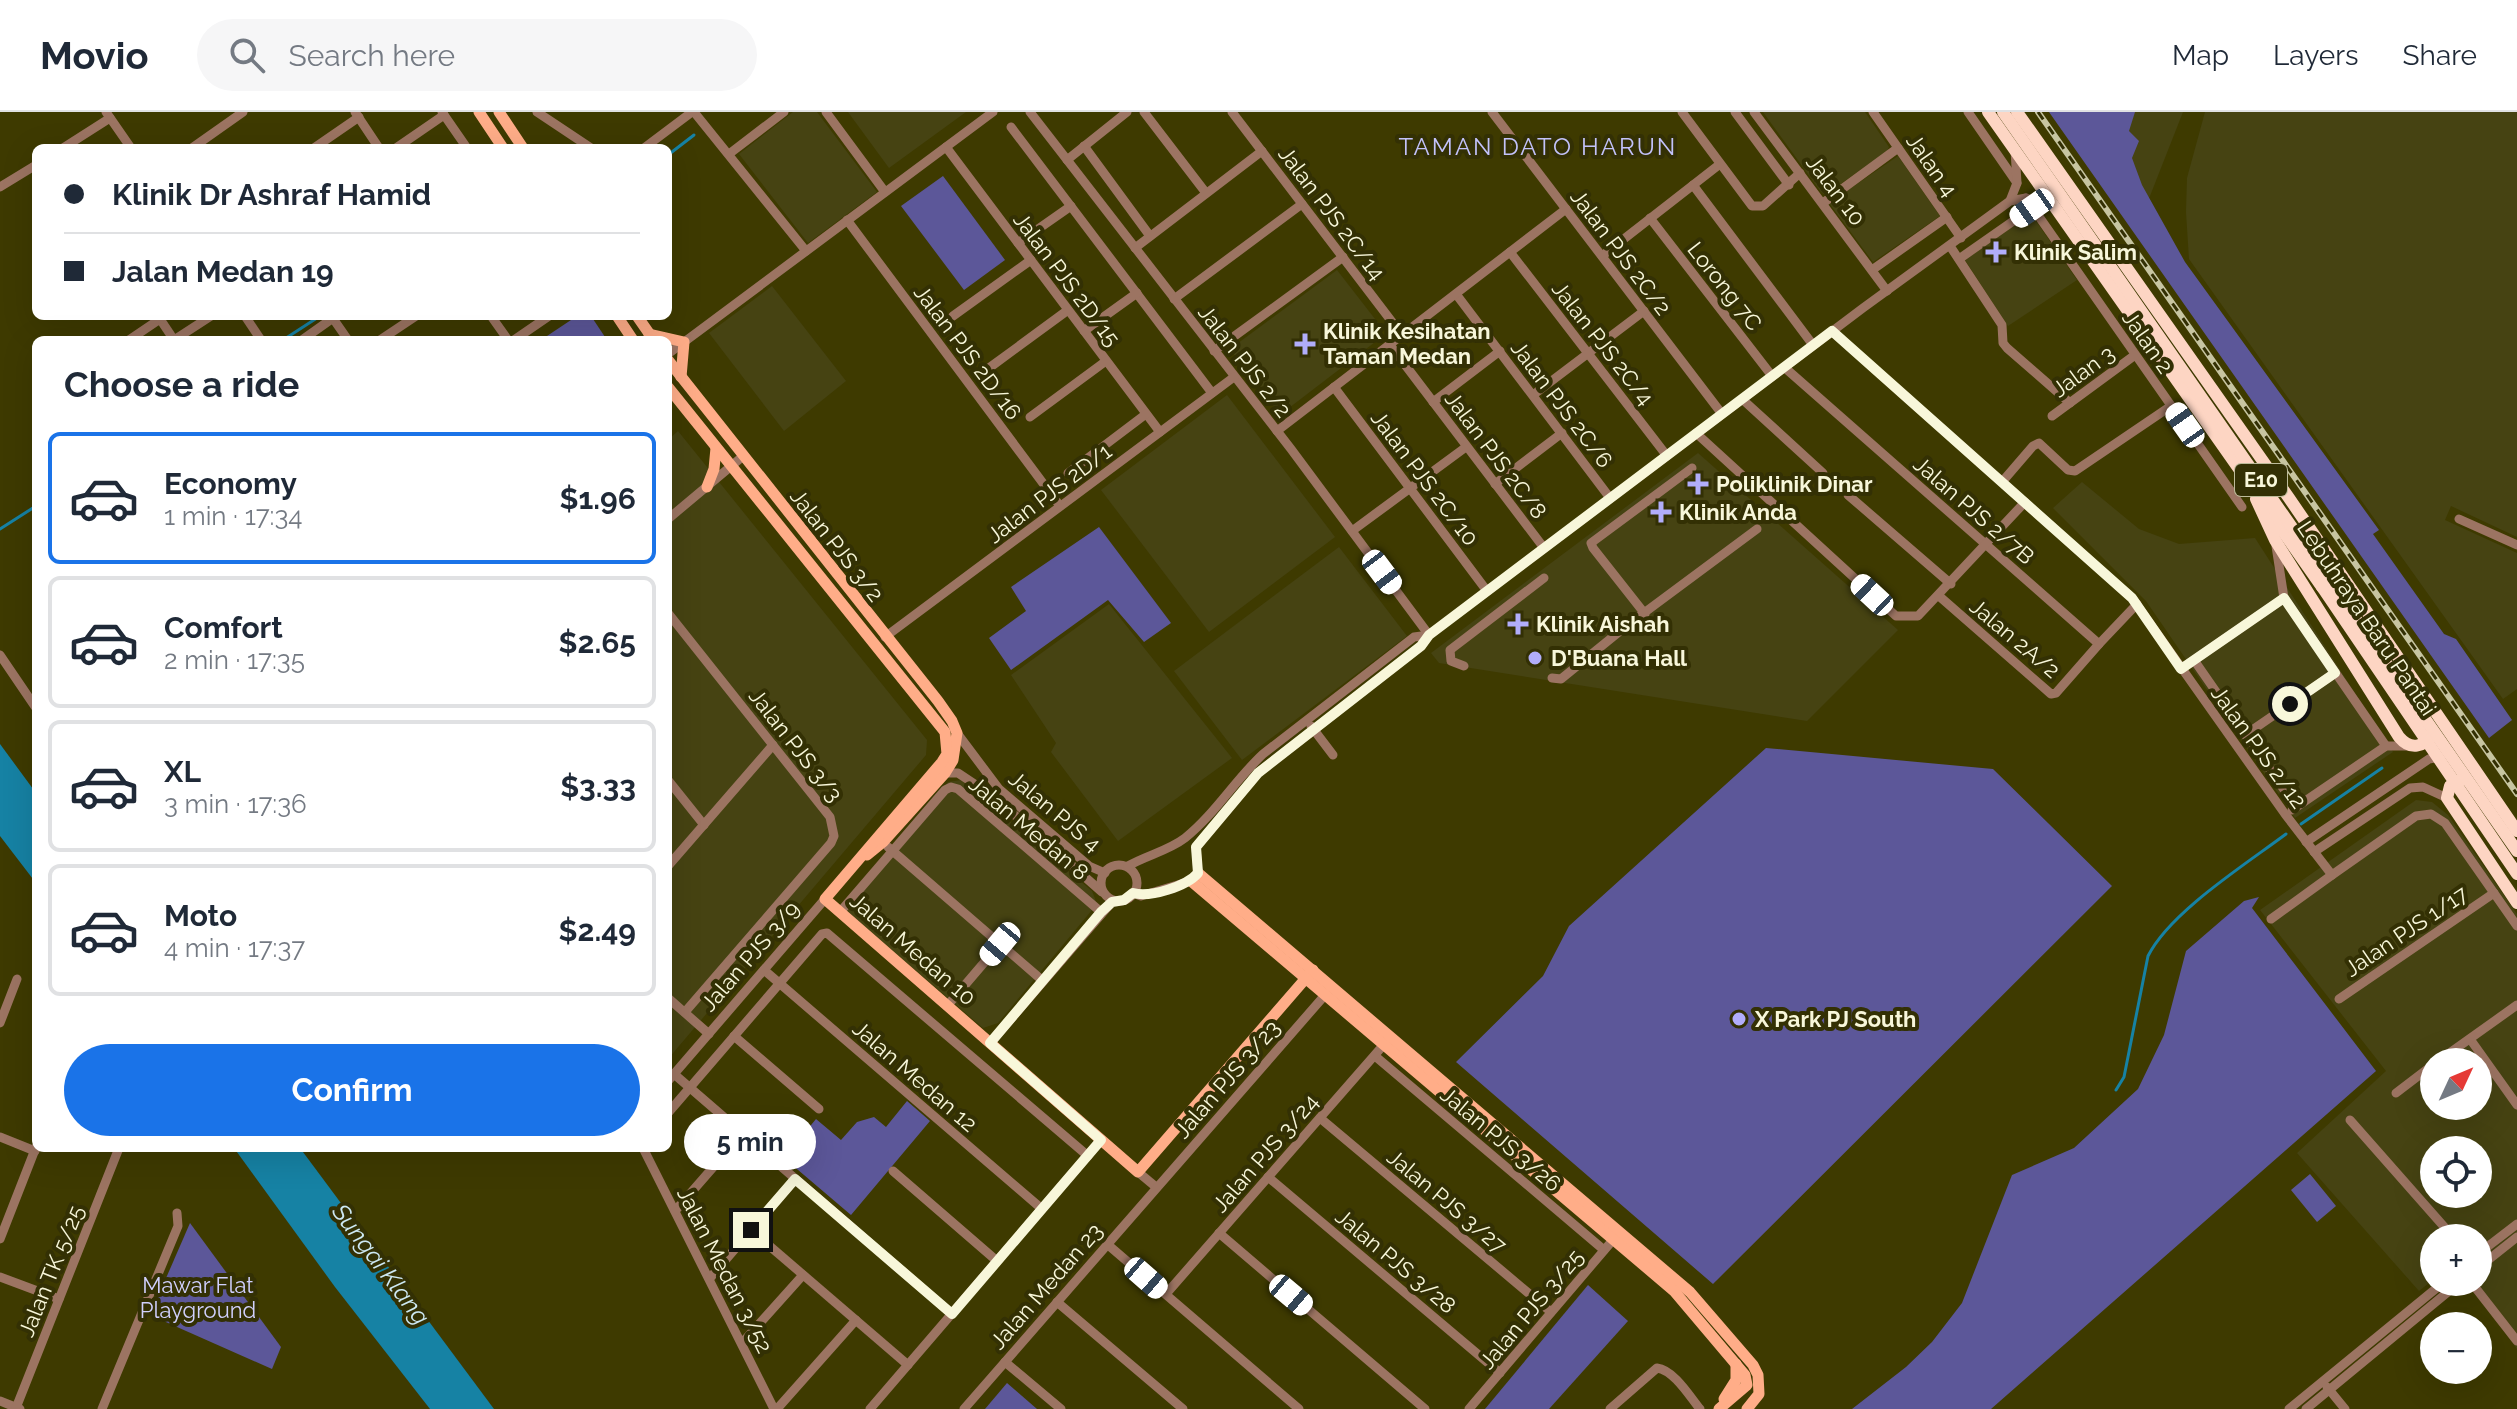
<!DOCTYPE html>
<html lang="en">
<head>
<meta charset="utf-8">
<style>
	:root { --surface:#fff; --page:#f6f6f7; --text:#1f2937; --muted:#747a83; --line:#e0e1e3; --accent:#1a73e8 }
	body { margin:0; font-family:Raleway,sans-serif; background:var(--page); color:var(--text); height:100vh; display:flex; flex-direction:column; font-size:30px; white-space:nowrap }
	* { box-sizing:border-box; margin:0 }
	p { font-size:26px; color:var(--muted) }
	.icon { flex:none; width:44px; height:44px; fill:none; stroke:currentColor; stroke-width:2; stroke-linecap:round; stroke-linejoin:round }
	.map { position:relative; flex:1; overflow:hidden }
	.panel { position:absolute; left:32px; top:224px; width:640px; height:816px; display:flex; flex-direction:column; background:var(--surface); border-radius:12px; box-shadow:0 8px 32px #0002 }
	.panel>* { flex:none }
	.guide { position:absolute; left:32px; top:32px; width:640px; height:176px; border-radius:12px; box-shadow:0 8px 32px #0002; display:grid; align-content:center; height:176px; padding:0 32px; background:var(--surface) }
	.needle { width:52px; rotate:46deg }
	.buttons { position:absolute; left:2420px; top:936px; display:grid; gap:16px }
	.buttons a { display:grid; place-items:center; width:72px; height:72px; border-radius:50%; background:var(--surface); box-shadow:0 8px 32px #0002; font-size:40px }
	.end { position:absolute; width:36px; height:36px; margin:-18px; border:10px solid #f8f7da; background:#111; box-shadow:0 0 0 4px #111 }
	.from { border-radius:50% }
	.bubble { position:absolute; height:56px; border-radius:28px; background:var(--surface); box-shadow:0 8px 32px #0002; font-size:26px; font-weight:700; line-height:56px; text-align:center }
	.car { position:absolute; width:24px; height:48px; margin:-24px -12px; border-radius:10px; box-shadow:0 0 6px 2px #0007; background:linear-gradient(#fff 24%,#345 0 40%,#fff 0 76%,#345 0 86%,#fff 0) }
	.guide b { display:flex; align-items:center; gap:28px; height:76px; font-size:30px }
	.guide b+b { border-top:2px solid var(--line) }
	.guide i { width:20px; height:20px; background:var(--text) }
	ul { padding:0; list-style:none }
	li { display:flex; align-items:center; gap:24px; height:132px; margin:0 16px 12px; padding:0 16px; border:4px solid var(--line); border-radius:12px }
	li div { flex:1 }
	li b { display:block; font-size:30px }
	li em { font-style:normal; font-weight:700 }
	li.on { border-color:var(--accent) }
	li>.icon { width:72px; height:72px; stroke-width:1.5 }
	h2 { padding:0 32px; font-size:36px; line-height:96px }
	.primary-button { display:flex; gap:16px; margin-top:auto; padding:16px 32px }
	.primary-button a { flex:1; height:92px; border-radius:48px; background:var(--accent); color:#fff; font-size:32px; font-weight:700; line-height:92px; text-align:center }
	header { display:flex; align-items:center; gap:48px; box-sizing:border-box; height:112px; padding:0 40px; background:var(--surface); border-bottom:2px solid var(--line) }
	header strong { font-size:38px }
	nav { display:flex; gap:44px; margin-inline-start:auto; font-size:28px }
	.search { width:560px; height:72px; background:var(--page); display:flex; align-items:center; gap:20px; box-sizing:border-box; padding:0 28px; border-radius:44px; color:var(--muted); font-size:30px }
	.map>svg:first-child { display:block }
</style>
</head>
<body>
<header>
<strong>Movio</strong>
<div class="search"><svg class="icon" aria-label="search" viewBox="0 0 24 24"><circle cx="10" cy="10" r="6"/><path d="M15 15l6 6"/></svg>Search here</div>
<nav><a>Map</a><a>Layers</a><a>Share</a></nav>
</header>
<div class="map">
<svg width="2517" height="1297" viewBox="0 0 2517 1297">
	<rect width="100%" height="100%" fill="#3e3a00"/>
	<g fill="#464312" fill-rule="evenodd">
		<path d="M793,0H817L877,80L808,131L739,42Z"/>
		<path d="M848,0H966L889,56Z"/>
		<path d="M1763,0H1865L1889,35L1887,39L1825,83L1821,80Z"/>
		<path d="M2086,0H2183L2148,89Z"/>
		<path d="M2205,0H2517V425L2451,394L2445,408L2517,441V577L2503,587L2189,147L2186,100L2187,66Z"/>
		<path d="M1898,44L1940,104L1873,150L1829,91Z"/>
		<path d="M2031,102L2077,168L2008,214L1965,148Z"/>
		<path d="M1337,158L1382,216L1379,227L1285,299L1276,297L1230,237Z"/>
		<path d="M772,174L846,269L784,319L709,221Z"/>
		<path d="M1227,283L1335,425L1209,520L1101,378Z"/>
		<path d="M678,319L927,628L926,643L668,947V328Z"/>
		<path d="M1698,341L1898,518L1807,609L1439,551L1431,541Z"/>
		<path d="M2082,370L2139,417L2179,432L2255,426L2393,640L2295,706L2146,489L2053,396Z"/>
		<path d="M1339,435L1407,524L1242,648L1174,559Z"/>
		<path d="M1109,492L1232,646L1118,729L1051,640L1056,631L1011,563Z"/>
		<path d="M961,668L1092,779L1097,792L998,911L983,916L846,799L844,791L948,670Z"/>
		<path d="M2416,688L2432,690L2448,703L2517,802V1237L2467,1170H2478V1126H2434V1167L2419,1179L2297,1041L2386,959L2260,798ZM2434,950H2478V994H2434ZM2434,1038H2478V1082H2434Z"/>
	</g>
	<g fill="#5c5799">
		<path d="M2049,0H2135L2129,19L2139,29L2132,46L2142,73L2185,150L2379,418L2373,422L2444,522L2456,527L2512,608L2489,626Z"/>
		<path d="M943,64L1005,148L964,178L901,94Z"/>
		<path d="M577,204H591L607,228H541Z"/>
		<path d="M1099,415L1171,511L1144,530L1108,488L1011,558L989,526L1026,499L1011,475Z"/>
		<path d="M1766,636L1993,657L2112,774L1713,1172L1456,950L1543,864L1569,814Z"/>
		<path d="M2259,785L2252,796L2376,959L1991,1297H1852L1906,1255L1932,1230L1962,1191L2012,1063L2074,1036L2138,977L2164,923L2186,839L2244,789Z"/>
		<path d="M907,989L930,1009L851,1103L784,1046L816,1007L841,1028L857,1010L874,1005L886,1015Z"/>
		<path d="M2310,1062L2336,1094L2317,1110L2291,1078Z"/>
		<path d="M190,1111L281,1235L272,1257L150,1203Z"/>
		<path d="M1588,1173L1628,1209L1549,1297H1485Z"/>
		<path d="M1007,1271L1037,1297H985Z"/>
	</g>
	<g fill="#1682a4">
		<path d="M0,632L36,681V771L0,724Z"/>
		<path d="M234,1036H300L494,1297H430L335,1175Z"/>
	</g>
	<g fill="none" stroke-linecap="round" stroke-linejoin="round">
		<g stroke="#1682a4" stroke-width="3">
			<path d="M668,43L694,23"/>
			<path d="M283,228L320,204"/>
			<path d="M0,417L36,394"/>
			<path d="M2301,712L2382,656"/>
			<path d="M2116,978L2124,965L2148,844C2170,800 2246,752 2286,722"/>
		</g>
		<g stroke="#9c7462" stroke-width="9">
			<path d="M106,0L131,36"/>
			<path d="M355,0L379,36"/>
			<path d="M442,0L467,36"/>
			<path d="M537,0L591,36"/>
			<path d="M694,0L806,139"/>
			<path d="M826,0L885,80"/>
			<path d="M1030,0L1291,337L1429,523"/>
			<path d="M1144,0L1206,81"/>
			<path d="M1232,0L1402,223"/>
			<path d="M1492,0L1722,302"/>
			<path d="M1682,0L1752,94H1763L1800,61"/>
			<path d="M1735,0L1789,73"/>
			<path d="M1754,0L1887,179"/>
			<path d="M1873,0L1961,126"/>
			<path d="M1968,0L2017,71"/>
			<path d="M1011,15L1212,281"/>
			<path d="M1084,34L1150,124"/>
			<path d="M946,35L1160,320"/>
			<path d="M63,36L110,6"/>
			<path d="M192,36L243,0"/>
			<path d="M314,36L359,5"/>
			<path d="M396,36L444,3"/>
			<path d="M644,36L692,0"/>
			<path d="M729,42L784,0"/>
			<path d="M1067,48L1127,0"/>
			<path d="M1693,73L1813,233"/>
			<path d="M0,75L36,53"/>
			<path d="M2026,86L2242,395"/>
			<path d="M2010,89L2017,71L2015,38"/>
			<path d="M1823,91L1898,36"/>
			<path d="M1650,106L1772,264"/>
			<path d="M847,108L1060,394"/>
			<path d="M1018,131L1071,94"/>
			<path d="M1950,134L2002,213L2003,231L2007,236L2070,291"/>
			<path d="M1135,136L1262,39"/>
			<path d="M1510,140L1667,344"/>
			<path d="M1602,144L1720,52"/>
			<path d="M1959,147L2032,96"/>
			<path d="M1872,158L1947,105"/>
			<path d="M1456,182L1610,386"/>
			<path d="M1174,187L1302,92"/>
			<path d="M158,204L174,228"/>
			<path d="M245,204L261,228"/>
			<path d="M491,204L508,228"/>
			<path d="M953,204L1031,148"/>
			<path d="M332,205L348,228"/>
			<path d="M1084,219L1137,181"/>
			<path d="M1832,219L2132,486L2285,702L2332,763L2416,704L2431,702L2445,711L2517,814"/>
			<path d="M129,228L160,207"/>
			<path d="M174,228L211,204"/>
			<path d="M302,228L333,206"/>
			<path d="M380,228L416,204"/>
			<path d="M514,228L549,204"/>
			<path d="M1390,233L1544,436"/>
			<path d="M1214,239L1343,145"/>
			<path d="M668,242L993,0"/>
			<path d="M1784,255L2099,532L2137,492"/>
			<path d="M989,256L1068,198"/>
			<path d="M1334,275L1487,479"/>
			<path d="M1533,283L1644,199"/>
			<path d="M1742,287L1823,361"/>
			<path d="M1433,290L1500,239"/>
			<path d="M2052,304L2135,243"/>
			<path d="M1030,305L1106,249"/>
			<path d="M1277,319L1566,97"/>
			<path d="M1696,321L1896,504H1918L2025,390"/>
			<path d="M1068,361L1146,302"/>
			<path d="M2002,370L2033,334L2039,331L2068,358L2075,359L2171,294"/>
			<path d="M1495,372L1562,321"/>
			<path d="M1848,383L1951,472"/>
			<path d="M668,407L742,345"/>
			<path d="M2459,407L2517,433"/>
			<path d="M1352,419L1466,335"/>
			<path d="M2276,434L2284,486L2386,634"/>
			<path d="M1939,484L2051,582L2056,581L2099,532"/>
			<path d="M668,501L830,705L834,724L831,731L685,900"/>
			<path d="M1645,502L1593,436L1591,431L1692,356"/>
			<path d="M885,525L1234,265"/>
			<path d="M0,543L36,596"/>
			<path d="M2194,548L2296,695"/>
			<path d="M1464,554L1451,549L1450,538L1544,466"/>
			<path d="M2181,557L2284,486"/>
			<path d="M1552,566L1561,567L1625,515L1757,417"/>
			<path d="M1311,614L1333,643"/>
			<path d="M957,621L999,677L1089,754L1105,761"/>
			<path d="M2245,623L2335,561"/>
			<path d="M945,661H958L994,685L1102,780"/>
			<path d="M668,668L704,713"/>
			<path d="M2292,698L2386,634H2409"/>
			<path d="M2306,730L2429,647L2441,645"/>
			<path d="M888,735L1043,869"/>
			<path d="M2314,740L2410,676L2423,675L2447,686"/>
			<circle cx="1119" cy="771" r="18"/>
			<path d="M668,754L773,633"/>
			<path d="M1128,754C1147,743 1168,739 1185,726C1215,702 1235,668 1263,642L1414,525L1429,523"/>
			<path d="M1133,781L1141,784L1191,769L1198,761L1196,735L1258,661L1421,534L1429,523L1863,196L2010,89L2026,86L2057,96"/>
			<path d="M840,800L945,678L951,675L958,677L1101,800"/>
			<path d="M2271,807L2332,763"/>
			<path d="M764,858L1042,1097"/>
			<path d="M668,886L709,922"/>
			<path d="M2339,887L2494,781"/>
			<path d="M947,894L1000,832"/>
			<path d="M0,911L17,867"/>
			<path d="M734,924L819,997"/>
			<path d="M2470,927L2517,993"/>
			<path d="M990,931L1112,790"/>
			<path d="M1375,944L1604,1138"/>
			<path d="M2437,950L2517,893"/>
			<path d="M674,962L952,1202"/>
			<path d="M668,969L825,787"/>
			<path d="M2396,981L2434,952"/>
			<path d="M668,1001L822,822L827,821L1088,1044"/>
			<path d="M1320,1006L1551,1200"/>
			<path d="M2350,1008L2454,1126"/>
			<path d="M0,1025L35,1039"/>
			<path d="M643,1036L774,1297"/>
			<path d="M893,1059L997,1149"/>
			<path d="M1138,1060L1156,1075"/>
			<path d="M1268,1065L1500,1261"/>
			<path d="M675,1099L743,1021"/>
			<path d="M751,1118L908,1253"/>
			<path d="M1219,1121L1425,1297"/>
			<path d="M0,1127L36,1035"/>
			<path d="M1107,1132L1299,1297"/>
			<path d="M2478,1142L2517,1112"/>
			<path d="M2478,1156L2517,1125"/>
			<path d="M0,1165L59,1187"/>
			<path d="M710,1166L795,1067"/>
			<path d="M2471,1170L2517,1229"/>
			<path d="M1166,1182L1387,929"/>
			<path d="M1057,1190L1183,1297"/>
			<path d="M742,1231L803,1163"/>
			<path d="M1005,1250L1061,1297"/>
			<path d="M2327,1275L2345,1297"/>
			<path d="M0,1289L20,1297"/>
			<path d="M16,1296L119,1036"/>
			<path d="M102,1297L178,1114L177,1101"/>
			<path d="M777,1297L856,1208"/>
			<path d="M870,1297L1101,1028"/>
			<path d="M964,1297L1325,883"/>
			<path d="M1469,1297L1618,1122"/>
			<path d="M1610,1297L1657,1256C1674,1258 1690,1285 1700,1297"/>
			<path d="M2289,1297L2444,1170"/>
			<path d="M2306,1297L2460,1170"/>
		</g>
		<g stroke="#ffad88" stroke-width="11">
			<path d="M479,0L503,36"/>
			<path d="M499,0L523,36"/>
			<path d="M617,204L633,228"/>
			<path d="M637,204L653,227"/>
			<path d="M649,222L684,230L681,265"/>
			<path d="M668,248L938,589L952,609L957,621L953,648L945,661L883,730L867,743"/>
			<path d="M668,275L945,620L947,642L942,650L825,787L1138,1060L1313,858"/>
			<path d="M707,375L714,357L716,336"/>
			<path d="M1198,761L1690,1180L1753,1253L1758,1263L1759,1282L1747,1297"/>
			<path d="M1191,769L1674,1179L1745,1263L1747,1273L1719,1297"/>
			<path d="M1724,1287L1736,1268V1252"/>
		</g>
		<g stroke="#fdd5c3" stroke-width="12">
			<path d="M1988,0L2322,475"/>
			<path d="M2017,0L2289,386L2517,719"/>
			<path d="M2256,387L2275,428L2399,625C2411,639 2423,635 2434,622"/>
			<path d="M2462,667L2450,674L2447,686L2517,791"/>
		</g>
		<g stroke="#c7c5a1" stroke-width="6">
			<path id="rail" d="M2038,0L2517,682"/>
		</g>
		<use href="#rail" stroke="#333004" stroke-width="3" stroke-dasharray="9" stroke-linecap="butt"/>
		<g stroke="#fdd5c3" stroke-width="12">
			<path d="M2003,0L2517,739"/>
			<path d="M2322,475L2517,762"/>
		</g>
	</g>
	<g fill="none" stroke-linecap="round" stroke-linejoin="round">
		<path stroke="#f8f7da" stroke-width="10" d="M751,1118L795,1067L952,1202L1101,1028L990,931L1101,800L1112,790L1124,788L1133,781C1150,786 1187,774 1198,761L1196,735L1258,661L1421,534L1429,523L1832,219L2132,486L2181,557L2284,486L2335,561L2290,592"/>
	</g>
	<g fill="#b1adfa" stroke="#333004" stroke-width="3">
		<path d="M1992 128h8v8h8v8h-8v8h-8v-8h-8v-8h8z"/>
		<path d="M1301 220h8v8h8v8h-8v8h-8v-8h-8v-8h8z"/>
		<path d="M1694 360h8v8h8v8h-8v8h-8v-8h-8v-8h8z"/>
		<path d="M1657 388h8v8h8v8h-8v8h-8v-8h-8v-8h8z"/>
		<path d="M1514 500h8v8h8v8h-8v8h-8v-8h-8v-8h8z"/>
		<circle cx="1535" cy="546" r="8"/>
		<circle cx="1739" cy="907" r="8"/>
	</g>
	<g text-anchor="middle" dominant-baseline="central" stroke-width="8" stroke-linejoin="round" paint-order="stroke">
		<rect fill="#333004" stroke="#bdbb9a" stroke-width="2" x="2235" y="352" width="52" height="32" rx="6"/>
		<g font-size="20" font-weight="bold" fill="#f8f7da">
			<text x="2261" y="368">E10</text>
		</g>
		<g font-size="22" fill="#f8f7da" stroke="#333004">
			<text transform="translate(1932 53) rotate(55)">Jalan 4</text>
			<text transform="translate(1836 78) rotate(53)">Jalan 10</text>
			<text transform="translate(1332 101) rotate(53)">Jalan PJS 2C/14</text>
			<text transform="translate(1621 140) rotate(53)">Jalan PJS 2C/2</text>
			<text transform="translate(1067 167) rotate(53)">Jalan PJS 2D/15</text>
			<text transform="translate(1725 174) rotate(52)">Lorong 7C</text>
			<text transform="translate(2148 230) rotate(55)">Jalan 2</text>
			<text transform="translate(1603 231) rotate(52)">Jalan PJS 2C/4</text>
			<text transform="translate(968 240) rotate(53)">Jalan PJS 2D/16</text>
			<text transform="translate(1245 249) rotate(52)">Jalan PJS 2/2</text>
			<text transform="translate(2083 259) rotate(-36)">Jalan 3</text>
			<text transform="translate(1562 292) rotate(53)">Jalan PJS 2C/6</text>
			<text transform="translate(1496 343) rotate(53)">Jalan PJS 2C/8</text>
			<text transform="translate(1425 366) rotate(53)">Jalan PJS 2C/10</text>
			<text transform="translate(1049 381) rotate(-37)">Jalan PJS 2D/1</text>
			<text transform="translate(1974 398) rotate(41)">Jalan PJS 2/7B</text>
			<text transform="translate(837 433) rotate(52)">Jalan PJS 3/2</text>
			<text transform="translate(2367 506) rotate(56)">Lebuhraya Baru Pantai</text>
			<text transform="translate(2015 526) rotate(40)">Jalan 2A/2</text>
			<text transform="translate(796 633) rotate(52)">Jalan PJS 3/3</text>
			<text transform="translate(2259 635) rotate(54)">Jalan PJS 2/12</text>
			<text transform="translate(1055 699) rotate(40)">Jalan PJS 4</text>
			<text transform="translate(1029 716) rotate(40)">Jalan Medan 8</text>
			<text transform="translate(2406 819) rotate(-34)">Jalan PJS 1/17</text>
			<text transform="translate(913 837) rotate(41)">Jalan Medan 10</text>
			<text transform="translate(750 844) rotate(-49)">Jalan PJS 3/9</text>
			<text transform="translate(915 964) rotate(41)">Jalan Medan 12</text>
			<text transform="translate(1227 967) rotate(-49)">Jalan PJS 3/23</text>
			<text transform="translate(1501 1027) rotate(40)">Jalan PJS 3/26</text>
			<text transform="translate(1265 1041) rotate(-49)">Jalan PJS 3/24</text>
			<text transform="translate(1447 1089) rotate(40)">Jalan PJS 3/27</text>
			<text transform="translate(1396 1149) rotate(40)">Jalan PJS 3/28</text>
			<text transform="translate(725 1158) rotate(63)">Jalan Medan 3/52</text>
			<text transform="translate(51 1159) rotate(-68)">Jalan TK 5/25</text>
			<text transform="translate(1046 1174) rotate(-49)">Jalan Medan 23</text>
			<text transform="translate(1531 1197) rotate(-50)">Jalan PJS 3/25</text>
		</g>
		<g font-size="22" font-weight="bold" fill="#f8f7da" stroke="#333004" text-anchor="start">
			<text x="2014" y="140">Klinik Salim</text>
			<text x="1323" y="219">Klinik Kesihatan<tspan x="1323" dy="25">Taman Medan</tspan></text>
			<text x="1716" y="372">Poliklinik Dinar</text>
			<text x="1679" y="400">Klinik Anda</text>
			<text x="1536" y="512">Klinik Aishah</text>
			<text x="1551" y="546">D'Buana Hall</text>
			<text x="1755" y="907">X Park PJ South</text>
		</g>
		<g font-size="22" fill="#d1d0fe" stroke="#333004">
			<text x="198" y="1173">Mawar Flat<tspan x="198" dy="25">Playground</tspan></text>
		</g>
		<g font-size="24" letter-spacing="2" fill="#c3c2fb" stroke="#333004">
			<text x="1538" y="34">TAMAN DATO HARUN</text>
		</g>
		<g font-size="24" font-style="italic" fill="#cee9f4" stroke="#333004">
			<text transform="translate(381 1152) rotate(53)">Sungai Klang</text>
		</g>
	</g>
</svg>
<div class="buttons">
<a><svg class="needle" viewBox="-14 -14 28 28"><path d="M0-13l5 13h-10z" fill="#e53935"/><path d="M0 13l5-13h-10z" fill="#747a83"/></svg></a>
<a><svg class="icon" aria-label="locate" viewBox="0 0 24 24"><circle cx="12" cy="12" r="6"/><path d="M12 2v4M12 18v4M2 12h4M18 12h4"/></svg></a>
<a>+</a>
<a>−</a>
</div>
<i class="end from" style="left:2290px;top:592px"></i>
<i class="end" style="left:751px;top:1118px"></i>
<div class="bubble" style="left:684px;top:1002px;width:132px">5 min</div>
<i class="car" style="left:2032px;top:96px;rotate:235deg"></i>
<i class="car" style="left:2185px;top:313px;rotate:325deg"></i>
<i class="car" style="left:1382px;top:460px;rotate:143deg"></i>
<i class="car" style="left:1872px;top:483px;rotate:313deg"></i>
<i class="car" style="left:1000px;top:832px;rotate:220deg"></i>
<i class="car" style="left:1146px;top:1166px;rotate:131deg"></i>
<i class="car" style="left:1291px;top:1183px;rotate:130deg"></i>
<div class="guide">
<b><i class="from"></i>Klinik Dr Ashraf Hamid</b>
<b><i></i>Jalan Medan 19</b>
</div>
<section class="panel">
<h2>Choose a ride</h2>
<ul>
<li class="on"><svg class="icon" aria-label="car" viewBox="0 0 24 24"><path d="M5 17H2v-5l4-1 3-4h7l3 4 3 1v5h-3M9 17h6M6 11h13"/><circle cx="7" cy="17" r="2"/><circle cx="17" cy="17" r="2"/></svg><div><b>Economy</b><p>1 min · 17:34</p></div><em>$1.96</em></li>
<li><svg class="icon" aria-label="car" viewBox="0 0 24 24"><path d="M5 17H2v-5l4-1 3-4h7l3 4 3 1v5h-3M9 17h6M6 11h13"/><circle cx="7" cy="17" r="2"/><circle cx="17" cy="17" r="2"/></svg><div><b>Comfort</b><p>2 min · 17:35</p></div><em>$2.65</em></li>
<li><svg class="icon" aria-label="car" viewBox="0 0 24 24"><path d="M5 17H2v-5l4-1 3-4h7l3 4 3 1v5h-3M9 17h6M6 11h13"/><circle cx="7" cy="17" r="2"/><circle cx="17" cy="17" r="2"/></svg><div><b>XL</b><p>3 min · 17:36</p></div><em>$3.33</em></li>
<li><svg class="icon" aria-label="car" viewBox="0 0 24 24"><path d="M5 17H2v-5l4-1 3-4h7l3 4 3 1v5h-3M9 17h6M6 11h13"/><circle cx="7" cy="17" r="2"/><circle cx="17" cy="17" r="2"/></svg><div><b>Moto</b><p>4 min · 17:37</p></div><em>$2.49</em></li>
</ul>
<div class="primary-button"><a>Confirm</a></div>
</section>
</div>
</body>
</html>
